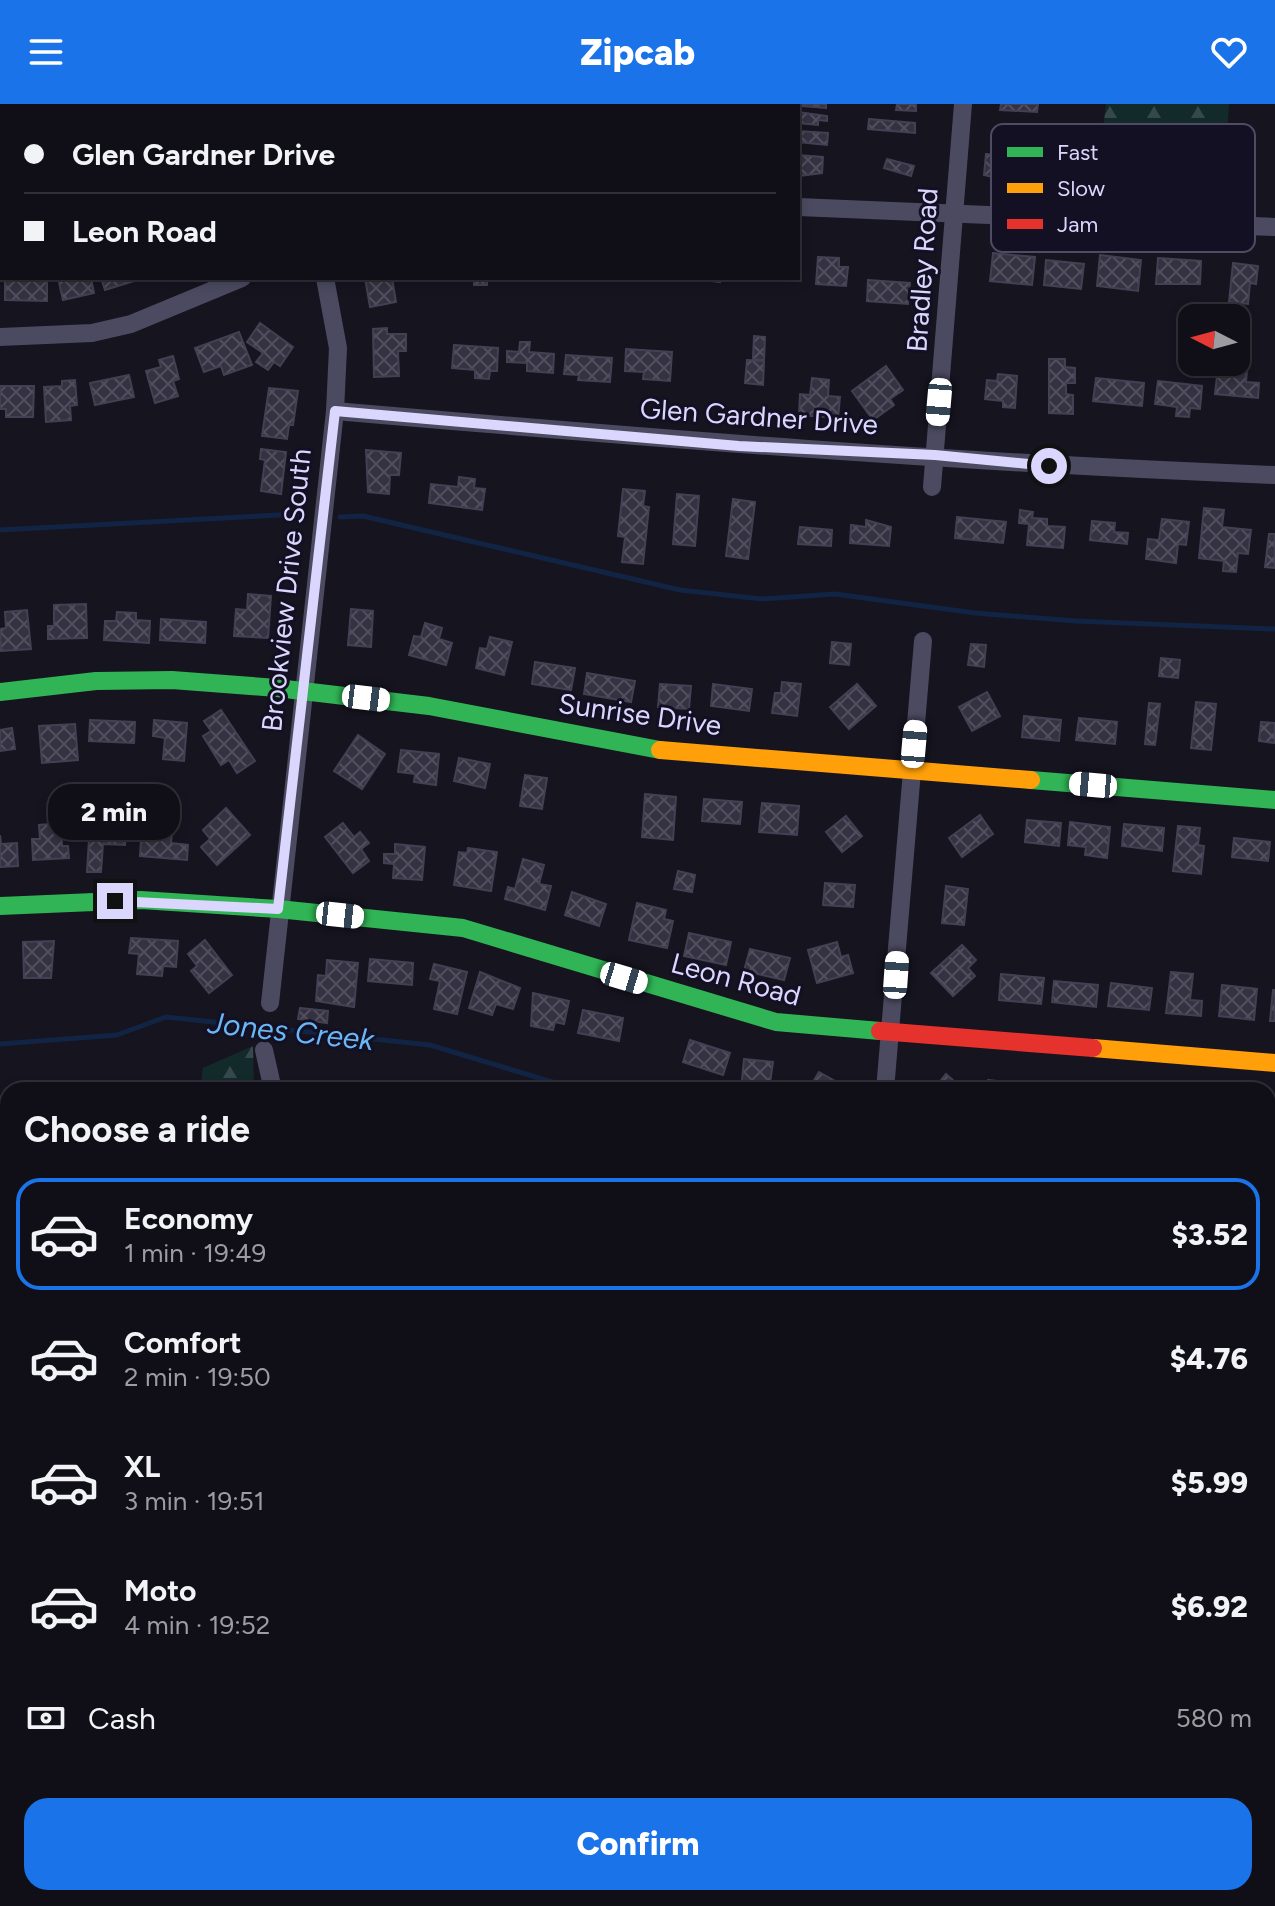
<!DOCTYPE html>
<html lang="en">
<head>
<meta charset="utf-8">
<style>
	:root { --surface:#100f17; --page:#1e1d24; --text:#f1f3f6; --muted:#9c9ca1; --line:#302f36; --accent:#1a73e8 }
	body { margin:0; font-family:Figtree,sans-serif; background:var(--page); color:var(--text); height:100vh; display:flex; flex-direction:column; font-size:30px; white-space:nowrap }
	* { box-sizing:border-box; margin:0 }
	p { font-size:26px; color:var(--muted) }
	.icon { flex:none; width:44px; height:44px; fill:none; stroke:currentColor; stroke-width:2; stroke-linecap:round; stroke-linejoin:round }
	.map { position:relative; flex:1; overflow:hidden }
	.details { position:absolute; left:0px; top:978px; width:1276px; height:824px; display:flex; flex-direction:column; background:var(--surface); border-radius:24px 24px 0 0; box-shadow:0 4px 12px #0003,0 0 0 2px var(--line) }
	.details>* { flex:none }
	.hud { position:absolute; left:0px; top:0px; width:800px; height:176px; box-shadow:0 4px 12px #0003,0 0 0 2px var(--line); display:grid; align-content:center; height:176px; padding:0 24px; background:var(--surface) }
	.needle { width:52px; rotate:276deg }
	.tools { position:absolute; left:1178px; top:200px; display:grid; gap:16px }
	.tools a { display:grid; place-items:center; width:72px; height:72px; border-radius:16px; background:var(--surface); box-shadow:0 4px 12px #0003,0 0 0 2px var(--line); font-size:40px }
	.end { position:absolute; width:36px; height:36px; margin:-18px; border:10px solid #dad6fd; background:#111; box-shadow:0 0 0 4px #111 }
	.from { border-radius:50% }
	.bubble { position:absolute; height:56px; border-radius:24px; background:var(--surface); box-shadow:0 4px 12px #0003,0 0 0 2px var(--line); font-size:26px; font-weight:800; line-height:56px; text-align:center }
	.car { position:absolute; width:24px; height:48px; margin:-24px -12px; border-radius:10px; box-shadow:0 0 6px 2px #0007; background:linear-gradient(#fff 24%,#345 0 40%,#fff 0 76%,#345 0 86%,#fff 0) }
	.hud b { display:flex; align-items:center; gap:28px; height:76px; font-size:30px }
	.hud b+b { border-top:2px solid var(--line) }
	.hud i { width:20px; height:20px; background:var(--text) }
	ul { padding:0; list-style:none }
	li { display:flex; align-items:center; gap:24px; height:112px; margin:0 16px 12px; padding:0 8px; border:4px solid transparent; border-radius:24px }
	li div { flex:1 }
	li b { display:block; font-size:30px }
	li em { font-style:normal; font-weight:800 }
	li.active { border-color:var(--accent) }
	li>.icon { width:72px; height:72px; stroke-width:1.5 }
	h2 { padding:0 24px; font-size:36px; line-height:96px }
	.pay { display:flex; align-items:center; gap:20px; height:88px; padding:0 24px; font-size:30px }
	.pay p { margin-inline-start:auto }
	.primary-button { display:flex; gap:16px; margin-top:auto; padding:16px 24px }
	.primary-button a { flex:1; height:92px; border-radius:24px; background:var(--accent); color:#fff; font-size:32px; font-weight:800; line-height:92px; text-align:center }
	header { display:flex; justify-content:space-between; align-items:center; height:104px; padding:0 24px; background:var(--accent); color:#fff; font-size:36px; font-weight:800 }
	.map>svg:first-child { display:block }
</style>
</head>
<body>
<header><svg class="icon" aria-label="menu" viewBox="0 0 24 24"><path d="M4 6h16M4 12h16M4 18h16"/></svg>Zipcab<svg class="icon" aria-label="heart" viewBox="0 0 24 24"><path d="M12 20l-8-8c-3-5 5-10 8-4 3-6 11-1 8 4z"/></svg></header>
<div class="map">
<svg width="1275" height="1802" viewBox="0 0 1275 1802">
	<defs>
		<pattern id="forest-firs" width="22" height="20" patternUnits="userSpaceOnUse" patternTransform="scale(2)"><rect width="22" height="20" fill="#132a2b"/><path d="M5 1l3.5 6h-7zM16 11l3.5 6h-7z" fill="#35484b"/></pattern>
		<pattern id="building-cross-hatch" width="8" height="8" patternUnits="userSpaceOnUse" patternTransform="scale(2)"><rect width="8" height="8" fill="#343241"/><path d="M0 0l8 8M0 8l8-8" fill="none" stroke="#514f5d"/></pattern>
	</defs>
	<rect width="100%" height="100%" fill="#16141f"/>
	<g fill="url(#forest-firs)">
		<path d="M1106,0H1229L1227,31L1102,34Z"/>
		<path d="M253,942L254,986H200L203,964Z"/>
		<path d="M0,1046L8,1047V1186L0,1272Z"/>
		<path d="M1268,1062L1275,1063V1371L1268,1370Z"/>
		<path d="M1268,1538H1275V1802H847L848,1794H1268Z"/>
		<path d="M161,1794H197V1802H160Z"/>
	</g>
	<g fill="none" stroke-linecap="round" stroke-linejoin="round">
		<g stroke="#112444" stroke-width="5">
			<path d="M340,413L363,412L680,486L762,495L835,490L975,509L1076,517L1275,525"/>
			<path d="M0,426L298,410"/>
			<path d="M0,940L117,931L166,913L430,941L579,986"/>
			<path d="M1268,1090L1275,1091"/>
		</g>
	</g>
	<g fill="url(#building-cross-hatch)" stroke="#434053" stroke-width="2">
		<path d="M775,0H826V4Z"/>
		<path d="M897,0H916V7L896,6Z"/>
		<path d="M1001,0H1038L1037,8L1000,6Z"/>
		<path d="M798,8L827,12V17L818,16V21L798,19Z"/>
		<path d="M869,15L915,19V29L868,25Z"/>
		<path d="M798,27L828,29L827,41L798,38Z"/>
		<path d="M986,50L1034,54L1033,74L1014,72V78L984,71Z"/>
		<path d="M798,51L823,53L822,69L798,72Z"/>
		<path d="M887,55L914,62L911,72L884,64Z"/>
		<path d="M993,149L1035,153L1032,181L990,177Z"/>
		<path d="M1100,151L1141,156L1138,187L1097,182Z"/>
		<path d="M818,153L839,154V163H848L846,182L816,180Z"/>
		<path d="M1158,154L1201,157L1200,180H1156Z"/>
		<path d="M1046,156L1084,160L1081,185L1044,181Z"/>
		<path d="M1233,159L1258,162L1256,180L1250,179L1248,200L1229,198Z"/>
		<path d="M5,174H47V197L5,196Z"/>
		<path d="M58,174H91L94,189L63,196Z"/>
		<path d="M101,174H144L105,186Z"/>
		<path d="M365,174H392L396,198L370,203Z"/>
		<rect x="474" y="174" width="13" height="7"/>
		<path d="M689,174H720V178Z"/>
		<path d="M868,176L910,179L908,200L867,197Z"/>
		<path d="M260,219L293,243L280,262L274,258L268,266L256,258L263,249L247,238Z"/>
		<path d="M387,224V230H406V247H398L399,272L374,273L373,225Z"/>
		<path d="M239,228L252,261L224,271L221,262L204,268L195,244Z"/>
		<path d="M754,232L765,233L764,256L753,255Z"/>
		<path d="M520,238H530L529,248L554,250L553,269L527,267V259L507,258V247L519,248Z"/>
		<path d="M454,241L498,244L497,267H490L489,275L475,274V266L452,264Z"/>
		<path d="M626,245L672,248L670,277L643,275L644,268L625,267Z"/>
		<path d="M566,251L612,254L610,278L578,276L579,271L564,270Z"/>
		<path d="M173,252L179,275L173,277L178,292L155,299L146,267L161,263L159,256Z"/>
		<path d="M1049,255H1065V263L1075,264V279H1066V290L1073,291V310L1049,309Z"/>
		<path d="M747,256L764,257L763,281L745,279Z"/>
		<path d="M886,262L903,286L890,295L894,301L873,316L852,287Z"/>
		<path d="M1218,263L1247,266L1246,278L1259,279L1258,294L1215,290Z"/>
		<path d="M998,270L1017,272L1015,304L1003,303V297L985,295L987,276L997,277Z"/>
		<path d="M129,271L134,293L95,301L90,279Z"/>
		<path d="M812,274L829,276L828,292L840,293L838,314L799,311L800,290L810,291Z"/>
		<path d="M1096,274L1144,279L1142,302L1093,297Z"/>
		<path d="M75,276L77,301L70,302L71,316L46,318L44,283L62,282V277Z"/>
		<path d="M1158,277L1202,282L1200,305L1190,304L1189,313L1176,312L1177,303L1155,300Z"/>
		<path d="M0,282H34L33,313H6V305H0Z"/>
		<path d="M269,284L298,287L293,321H289L287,335L262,332Z"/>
		<path d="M261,345L286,348L281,390L261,387L265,356L260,355Z"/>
		<path d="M366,346L401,349L399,371H390L389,390L368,388Z"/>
		<path d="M459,373L475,375L474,384L485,385L482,406L429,399L431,380L458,383Z"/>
		<path d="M623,385L645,387L643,402L649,403L643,460L622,458L625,433L618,432Z"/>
		<path d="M677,390L699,392L695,442L673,440Z"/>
		<path d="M733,395L755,398L748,455L726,452Z"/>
		<path d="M1204,404L1224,406L1222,423L1251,426L1248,450L1238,449L1236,468L1223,467L1224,457L1199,454Z"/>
		<path d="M1020,406L1033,408L1032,414L1047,415V422L1065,423L1063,444L1027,441L1029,420L1019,419Z"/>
		<path d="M957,413L1006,418L1003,439L955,434Z"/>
		<path d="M1162,415L1189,418L1186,441L1178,440L1176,459L1146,455L1148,435L1159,436Z"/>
		<path d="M866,416L891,423L889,442L850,439L851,421L866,423Z"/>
		<path d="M1092,417L1115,419L1114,428L1128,429L1127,440L1090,436Z"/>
		<path d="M800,423L832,426L831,442L798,440Z"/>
		<path d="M1269,430H1275V464L1265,463Z"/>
		<path d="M248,490L271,492L268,534L234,532L236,505L247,506Z"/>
		<path d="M86,500L87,534L48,535V522H54V501Z"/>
		<path d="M351,505L373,507L371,543L348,541Z"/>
		<path d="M27,506L31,545L1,547L0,525L6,524L5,508Z"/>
		<path d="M117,508L136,509V516L150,517L149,539L104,536L105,517H116Z"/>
		<path d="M161,515L206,518L205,539L160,536Z"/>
		<path d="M425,519L442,524L439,535L452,539L446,561L409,551L414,532L421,533Z"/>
		<path d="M490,533L512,538L504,571L476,564L480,544L487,545Z"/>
		<path d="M832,538L851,540L849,561L830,559Z"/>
		<path d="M971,540L986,541L984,563L968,561Z"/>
		<path d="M1161,554L1180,556L1178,574L1159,572Z"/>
		<path d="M535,558L575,564L571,586L532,580Z"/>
		<path d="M587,569L635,577L631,598L584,590Z"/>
		<path d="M782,578L801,580L797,612L772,609L775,589H781Z"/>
		<path d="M660,580L691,582L689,605L658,603Z"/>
		<path d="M713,580L752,585L749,607L711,602Z"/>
		<path d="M857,580L876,602L849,625L830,603Z"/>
		<path d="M987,588L1000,612L972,627L959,603Z"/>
		<path d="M1196,598L1216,600L1211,646L1191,644Z"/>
		<path d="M1149,599L1160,600L1155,641L1145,640Z"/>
		<path d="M221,606L255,657L237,669L229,656L221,661L203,632L211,627L204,617Z"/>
		<path d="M1024,612L1061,616L1059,637L1022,633Z"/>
		<path d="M1079,614L1117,618L1115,640L1076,636Z"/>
		<path d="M90,616L135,618L134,639L89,637Z"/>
		<path d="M154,616L187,619L184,657L163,655L165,634L153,632Z"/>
		<path d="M1261,618L1275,619V639L1259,637Z"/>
		<path d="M75,620L78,656L42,659L39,622Z"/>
		<path d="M12,624L15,645L0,647V626Z"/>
		<path d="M358,631L385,650L362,685L334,667Z"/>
		<path d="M401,646L439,650L436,681L414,678L415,670L398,668Z"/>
		<path d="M459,654L490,660L485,684L454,677Z"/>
		<path d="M525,671L547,674L542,705L520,702Z"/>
		<path d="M645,690L676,693L673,736L642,733Z"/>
		<path d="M704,695L742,698L740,720L702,717Z"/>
		<path d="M762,699L799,702L797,731L759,728Z"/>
		<path d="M226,704L250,731L217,761L201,743L210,735L203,726Z"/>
		<path d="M980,711L993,730L962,753L949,734Z"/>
		<path d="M846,712L862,732L842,748L826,728Z"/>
		<path d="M152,716L173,718L171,739L188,741L187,756L140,752L141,736L150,737Z"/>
		<path d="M1027,716L1061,719L1059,742L1025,738Z"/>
		<path d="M90,718L126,720L125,741L103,740L101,768H87Z"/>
		<path d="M1070,718L1110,723L1107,754L1085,751L1086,743L1068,741Z"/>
		<path d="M61,719L62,742H68L69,754L33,756L32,735H40L39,721Z"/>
		<path d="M343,719L354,733L360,728L369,739L361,745L369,757L353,769L325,733Z"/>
		<path d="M1124,720L1164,724L1162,747L1122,742Z"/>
		<path d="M1178,722L1200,724L1198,741L1204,742L1201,770L1173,767Z"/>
		<path d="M0,731L1,740L17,739L18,762L0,763Z"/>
		<path d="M1234,734L1270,738L1268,757L1232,753Z"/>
		<path d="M395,740L425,743L422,776L393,774L394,760L384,759V750H395Z"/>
		<path d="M468,744L497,748L491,787L454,781L459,748L467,749Z"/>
		<path d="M523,755L544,761L539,780L551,782L545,806L505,795L508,783L515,785Z"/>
		<path d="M678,767L695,771L692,788L674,785Z"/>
		<path d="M825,779L855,781L853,803L823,801Z"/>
		<path d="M946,782L968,785L964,821L942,819Z"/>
		<path d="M572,788L606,800L599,822L565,811Z"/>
		<path d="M637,799L666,806L664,815L673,817L667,844L629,836Z"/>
		<path d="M689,829L731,838L726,861L684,852Z"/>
		<path d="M131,834L178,837L176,863L163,862L162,872L137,870L139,850L129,849Z"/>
		<path d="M205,836L232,871L209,889L191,867L197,862L188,850Z"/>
		<path d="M54,837L51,874H24L23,838Z"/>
		<path d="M837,838L841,853L848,851L853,869L817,879L808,846Z"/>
		<path d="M962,841L976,856L968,864L975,872L953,892L931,869Z"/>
		<path d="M750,845L790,854L784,876L744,867Z"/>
		<path d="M370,855L413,859L412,881L368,877Z"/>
		<path d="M327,856L358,859L354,903L316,897L318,871L326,872Z"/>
		<path d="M434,860L467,868L457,910L434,905L440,877L430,875Z"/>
		<path d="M480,868L520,884L513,905L496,900L492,911L469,904Z"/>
		<path d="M1171,868L1193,870L1190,896L1202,897L1201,912L1166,909Z"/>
		<path d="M1001,870L1044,874L1041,900L999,896Z"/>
		<path d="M1054,877L1098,881L1096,903L1052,898Z"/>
		<path d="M1111,879L1152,884L1149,906L1108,902Z"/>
		<path d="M1222,881L1257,885L1254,916L1219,912Z"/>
		<path d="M1273,886H1275V917H1270Z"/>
		<path d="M533,889L569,897L564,920L555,918L553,926L531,922Z"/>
		<path d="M300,904L328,907L327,919L298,915Z"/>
		<path d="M583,906L623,914L619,937L578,929Z"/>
		<path d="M690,936L730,949L723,971L683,958Z"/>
		<path d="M744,955L773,958L769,986H741Z"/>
		<path d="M819,968L846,983L844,986H808Z"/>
		<path d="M946,970L964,986H933Z"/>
		<path d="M988,976L1025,980L1024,986H987Z"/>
		<path d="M1043,979L1079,983L1078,986H1042Z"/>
		<path d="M1268,999H1275V1024L1268,1023Z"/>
		<path d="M0,1004L8,1005V1036L0,1035Z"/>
		<path d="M1268,1382L1275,1383V1411H1268Z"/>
		<path d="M0,1425L8,1426V1451L0,1450Z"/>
		<path d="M1268,1490L1275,1491V1533L1268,1532Z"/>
		<rect x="323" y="1794" width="19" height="8"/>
	</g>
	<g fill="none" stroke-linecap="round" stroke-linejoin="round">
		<path stroke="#4b4a60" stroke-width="9" d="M56,1802L58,1794"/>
		<g stroke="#4b4a60" stroke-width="18">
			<path d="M249,0V2"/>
			<path d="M493,2L494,0"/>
			<path d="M733,2L734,0"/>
			<path d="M798,103L1275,123"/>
			<path d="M0,233L92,229L131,220L242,174"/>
			<path d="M335,307C648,334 961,359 1275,371"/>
			<path d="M932,383L963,0"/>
			<path d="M270,899L335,307L338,244L325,174"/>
			<path d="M264,946L273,986"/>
			<path d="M885,986L923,537"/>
			<path d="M1268,1455H1275"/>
			<path d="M199,1802L200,1794"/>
			<path d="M819,1802L820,1794"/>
		</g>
		<g stroke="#30b455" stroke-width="18">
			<path d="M0,588L96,577L172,576L277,584L429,602L660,646"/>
			<path d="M1031,676L1275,696"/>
			<path d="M0,802L141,796L278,805L463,824L776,918L880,927"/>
		</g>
		<g stroke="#ff9f0a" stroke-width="18">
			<path d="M660,646L1031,676"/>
			<path d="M1093,944L1275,959"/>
		</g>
		<path stroke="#e5322d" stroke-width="18" d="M880,927L1093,944"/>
	</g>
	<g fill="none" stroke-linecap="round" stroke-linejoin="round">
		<path stroke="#dad6fd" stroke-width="10" d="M115,797L278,805L335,307L739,342L935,351L1049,362"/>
	</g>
	<g text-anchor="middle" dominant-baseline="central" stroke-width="6" stroke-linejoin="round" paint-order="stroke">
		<g font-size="28" fill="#dad6fd" stroke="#131024">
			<text transform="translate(922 166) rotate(-86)">Bradley Road</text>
			<text transform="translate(759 312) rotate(4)">Glen Gardner Drive</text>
			<text transform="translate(286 486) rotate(-84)">Brookview Drive South</text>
			<text transform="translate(640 610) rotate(8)">Sunrise Drive</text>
			<text transform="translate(736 875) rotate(15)">Leon Road</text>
		</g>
		<g font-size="30" font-style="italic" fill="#6ab7f7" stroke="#131024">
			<text transform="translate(291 927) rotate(6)">Jones Creek</text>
		</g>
	</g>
	<rect x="991" y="20" width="264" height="128" rx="12" fill="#131024" stroke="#4f4b65" stroke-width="2"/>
	<rect x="1007" y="43" width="36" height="10" fill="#30b455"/>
	<rect x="1007" y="79" width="36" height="10" fill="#ff9f0a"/>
	<rect x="1007" y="115" width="36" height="10" fill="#e5322d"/>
	<g font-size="22" fill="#dad6fd">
		<text x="1057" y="56">Fast</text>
		<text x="1057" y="92">Slow</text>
		<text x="1057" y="128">Jam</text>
	</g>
</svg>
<div class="tools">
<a><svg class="needle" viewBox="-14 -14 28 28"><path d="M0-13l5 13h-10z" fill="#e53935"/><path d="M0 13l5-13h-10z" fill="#9c9ca1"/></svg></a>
</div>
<i class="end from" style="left:1049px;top:362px"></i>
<i class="end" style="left:115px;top:797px"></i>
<div class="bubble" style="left:48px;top:680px;width:132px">2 min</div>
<i class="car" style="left:939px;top:298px;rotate:185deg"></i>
<i class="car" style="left:366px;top:594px;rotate:97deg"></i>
<i class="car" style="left:914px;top:640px;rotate:5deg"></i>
<i class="car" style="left:1093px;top:681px;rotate:275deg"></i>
<i class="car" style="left:340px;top:811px;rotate:96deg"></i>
<i class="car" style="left:896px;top:871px;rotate:4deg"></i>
<i class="car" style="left:624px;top:874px;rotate:107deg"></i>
<div class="hud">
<b><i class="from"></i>Glen Gardner Drive</b>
<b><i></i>Leon Road</b>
</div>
<section class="details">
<h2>Choose a ride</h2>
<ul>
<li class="active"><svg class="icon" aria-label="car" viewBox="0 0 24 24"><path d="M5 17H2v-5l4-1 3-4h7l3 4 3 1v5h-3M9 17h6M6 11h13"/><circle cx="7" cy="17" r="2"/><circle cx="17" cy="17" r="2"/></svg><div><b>Economy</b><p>1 min · 19:49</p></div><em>$3.52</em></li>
<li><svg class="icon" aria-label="car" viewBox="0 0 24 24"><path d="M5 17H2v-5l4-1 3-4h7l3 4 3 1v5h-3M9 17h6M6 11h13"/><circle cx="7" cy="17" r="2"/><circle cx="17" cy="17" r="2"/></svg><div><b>Comfort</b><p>2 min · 19:50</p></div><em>$4.76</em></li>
<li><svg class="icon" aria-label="car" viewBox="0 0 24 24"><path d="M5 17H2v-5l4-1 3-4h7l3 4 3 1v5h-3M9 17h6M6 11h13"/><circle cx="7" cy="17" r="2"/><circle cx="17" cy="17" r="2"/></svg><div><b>XL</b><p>3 min · 19:51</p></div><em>$5.99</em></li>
<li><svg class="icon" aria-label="car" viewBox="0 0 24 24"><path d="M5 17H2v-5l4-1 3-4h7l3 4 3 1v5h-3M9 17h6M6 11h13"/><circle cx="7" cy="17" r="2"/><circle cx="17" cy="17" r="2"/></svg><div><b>Moto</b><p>4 min · 19:52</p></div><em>$6.92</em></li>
</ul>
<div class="pay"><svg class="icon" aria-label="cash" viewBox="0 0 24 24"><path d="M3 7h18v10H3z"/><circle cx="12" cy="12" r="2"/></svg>Cash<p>580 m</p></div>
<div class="primary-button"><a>Confirm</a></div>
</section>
</div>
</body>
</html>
